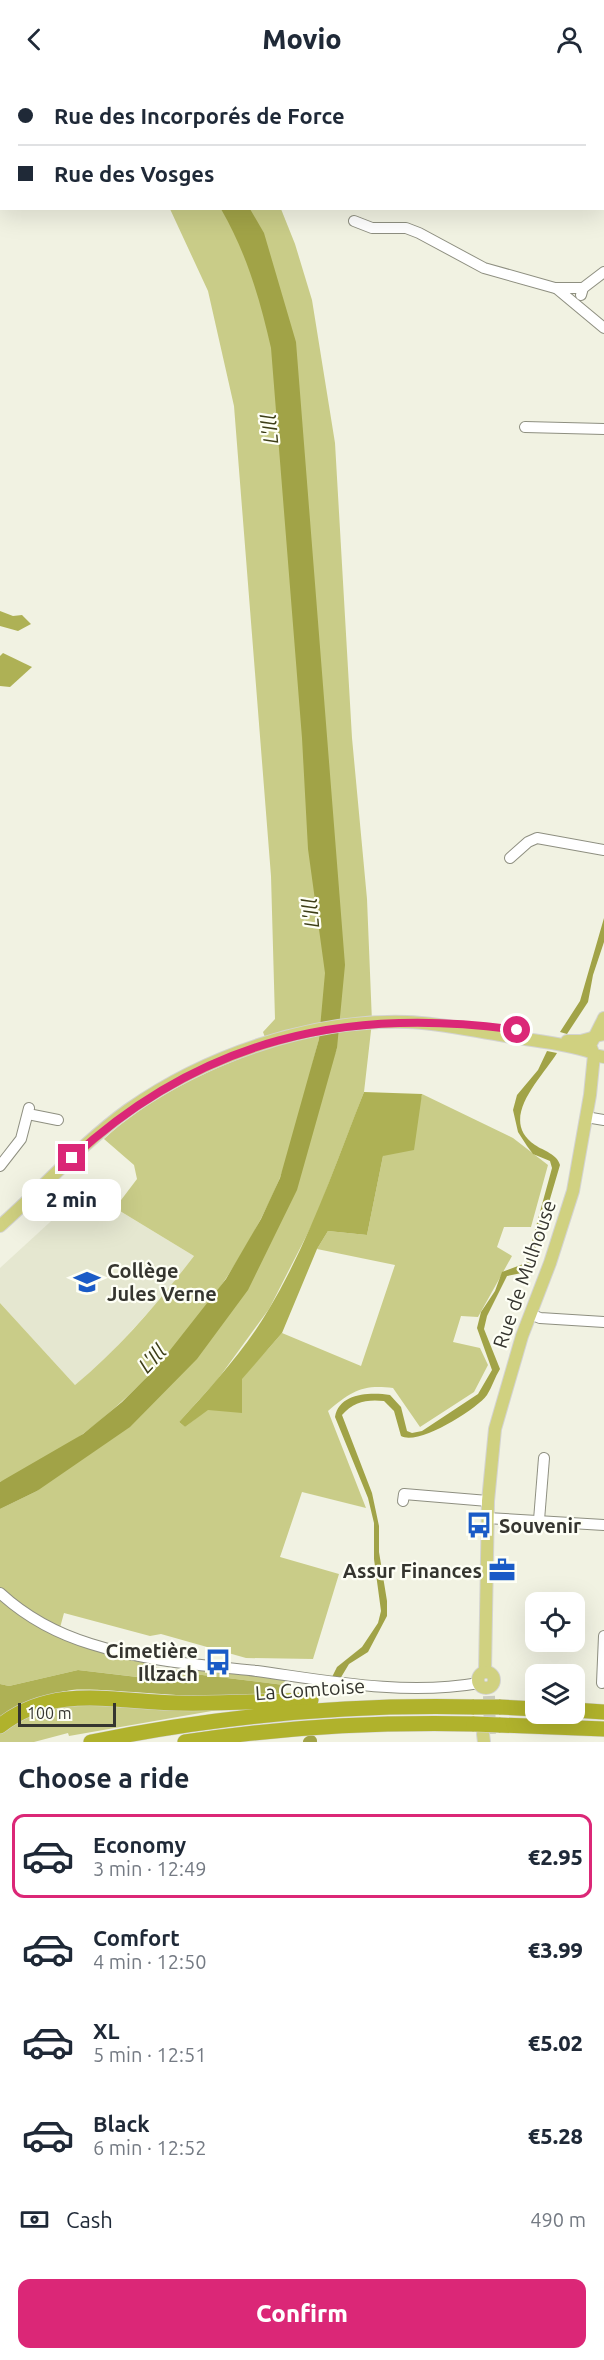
<!DOCTYPE html>
<html lang="en">
<head>
<meta charset="utf-8">
<style>
	:root { --surface:#fff; --page:#f6f6f7; --text:#1f2937; --muted:#747a83; --line:#e0e1e3; --accent:#db2777 }
	body { margin:0; font-family:Ubuntu,sans-serif; background:var(--page); color:var(--text); height:100vh; display:flex; flex-direction:column; font-size:22px; white-space:nowrap }
	* { box-sizing:border-box; margin:0 }
	p { font-size:20px; color:var(--muted) }
	.icon { flex:none; width:33px; height:33px; fill:none; stroke:currentColor; stroke-width:2; stroke-linecap:round; stroke-linejoin:round }
	.map { position:relative; height:1664px; overflow:hidden }
	.side { display:flex; flex-direction:column; background:var(--surface); flex:1 }
	.side>* { flex:none }
	.banner { position:absolute; left:0px; top:0px; width:604px; height:132px; box-shadow:0 6px 24px #0002; display:grid; align-content:center; height:132px; padding:0 18px; background:var(--surface) }
	.controls { position:absolute; left:525px; top:1514px; display:grid; gap:12px }
	.controls a { display:grid; place-items:center; width:60px; height:60px; border-radius:12px; background:var(--surface); box-shadow:0 6px 24px #0002; font-size:30px }
	.scale { position:absolute; left:18px; bottom:15px; width:98px; box-sizing:border-box; padding-left:6px; border:3px solid #35352f; border-top:0; font-size:16px; line-height:21px; white-space:nowrap; color:#35352f; -webkit-text-stroke:4px #fefff5; paint-order:stroke }
	.end { position:absolute; width:27px; height:27px; margin:-14px; border:8px solid #db2777; background:#fff; box-shadow:0 0 0 3px #fff }
	.from { border-radius:50% }
	.bubble { position:absolute; height:42px; border-radius:12px; background:var(--surface); box-shadow:0 6px 24px #0002; font-size:20px; font-weight:800; line-height:42px; text-align:center }
	.banner b { display:flex; align-items:center; gap:21px; height:57px; font-size:22px }
	.banner b+b { border-top:2px solid var(--line) }
	.banner i { width:15px; height:15px; background:var(--text) }
	ul { padding:0; list-style:none }
	li { display:flex; align-items:center; gap:18px; height:84px; margin:0 12px 9px; padding:0 6px; border:3px solid transparent; border-radius:12px }
	li div { flex:1 }
	li b { display:block; font-size:22px }
	li em { font-style:normal; font-weight:800 }
	li.active { border-color:var(--accent) }
	li>.icon { width:54px; height:54px; stroke-width:1.5 }
	h2 { padding:0 18px; font-size:27px; line-height:72px }
	.pay { display:flex; align-items:center; gap:15px; height:66px; padding:0 18px; font-size:22px }
	.pay p { margin-inline-start:auto }
	.cta { display:flex; gap:12px; margin-top:auto; padding:12px 18px }
	.cta a { flex:1; height:69px; border-radius:12px; background:var(--accent); color:#fff; font-size:24px; font-weight:800; line-height:69px; text-align:center }
	header { display:flex; justify-content:space-between; align-items:center; height:78px; padding:0 18px; background:var(--surface); font-size:27px; font-weight:800 }
	.map>svg:first-child { display:block }
</style>
</head>
<body>
<header><svg class="icon" aria-label="back" viewBox="0 0 24 24"><path d="M15 5l-7 7 7 7"/></svg>Movio<svg class="icon" aria-label="person" viewBox="0 0 24 24"><circle cx="12" cy="8" r="4"/><path d="M4 21q1-7 8-7t8 7"/></svg></header>
<div class="map">
<svg width="604" height="1664" viewBox="0 0 604 1664">
	<rect width="100%" height="100%" fill="#f1f2e2"/>
	<path fill="#e5e7d0" d="M85,1112L194,1178L164,1217L103,1284L75,1307L0,1225V1190Z"/>
	<g fill="#c9cc88">
		<path d="M170,131H281L295,166L312,222L335,365L352,660L367,821L372,944L364,1014L315,1141L269,1231L218,1301L179,1344L185,1349C222,1321 252,1290 282,1255L361,1288L395,1187L317,1171L328,1153L367,1157L383,1078L416,1042L422,1016L513,1060L548,1087L531,1149H504L497,1169L512,1178L478,1239L461,1238L453,1264L480,1270L488,1287L474,1314L420,1349L393,1310C363,1306 351,1313 328,1333L366,1430L302,1414L280,1479L339,1496L313,1581L246,1580L161,1556L150,1558L64,1535L58,1557L152,1584V1589L179,1592L180,1588L285,1602L284,1607L194,1596L189,1605L78,1592L9,1608L0,1606V1431L37,1413L247,1212L337,970L320,949L319,961C307,1005 296,1061 279,1102C230,1219 120,1355 0,1404V1225L75,1307C120,1270 158,1225 194,1178L115,1130L137,1101L134,1087L104,1061C150,1019 211,990 269,970L263,954L275,941L271,798L234,328L208,213Z"/>
		<path d="M56,1626L246,1627L69,1658L68,1655L34,1664H0V1653Z"/>
	</g>
	<g fill="#aeb155">
		<path d="M0,533L13,538L22,537L31,546L18,553L0,548Z"/>
		<path d="M3,575L32,589L10,609L0,608V578Z"/>
		<path d="M364,1014L422,1016L414,1072L383,1078L367,1157L328,1153L317,1171L282,1255L242,1301V1335L208,1332L185,1349L179,1344C211,1309 245,1272 269,1231C310,1162 335,1087 364,1014Z"/>
		<path d="M78,1592L188,1605L189,1599L194,1596L284,1607L285,1612C268,1631 106,1608 72,1612C45,1616 24,1627 0,1640V1606L9,1608Z"/>
	</g>
	<g fill="#a1a347">
		<path d="M221,131H250L264,155L296,264L345,887L337,970L297,1112L248,1212L197,1281L130,1349L37,1413L0,1431V1404L83,1356L122,1324L156,1290L226,1201L261,1141L280,1100L319,961L325,895L308,771L302,660L271,270C260,221 246,174 221,131Z"/>
		<path d="M604,840V864L593,897L588,924L567,956L560,954L580,923Z"/>
		<path d="M547,973L557,975C542,1000 497,1041 535,1067C544,1073 557,1076 560,1087L530,1189L527,1194L507,1198L487,1238L484,1251L500,1291C495,1299 492,1309 487,1317C476,1332 418,1368 401,1358L394,1333L384,1323C367,1321 353,1324 342,1337L372,1415L379,1448V1474L387,1523V1538L368,1574L349,1586L340,1601L332,1599L337,1589L362,1569L378,1545L381,1533L374,1481V1445L368,1420L335,1339C339,1315 370,1314 390,1317L401,1329L407,1353L412,1355L422,1353L478,1316L492,1292L477,1250L481,1234L495,1213L502,1194L526,1185L552,1090L550,1083L533,1076L527,1068L518,1054L513,1032L517,1017L538,992Z"/>
	</g>
	<g fill="none" stroke-linecap="round" stroke-linejoin="round">
		<path stroke="#a1a347" stroke-width="12" d="M309,1664L311,1663"/>
		<path stroke="#cbccbe" stroke-width="12" stroke-dasharray="12 6" stroke-linecap="butt" d="M489,1618L490,1656"/>
		<g stroke="#8e8f80" stroke-width="12">
			<g id="minor">
				<path d="M354,143L372,150H406L419,155L484,190L555,210H583"/>
				<path d="M556,210L604,250"/>
				<path d="M581,217L583,210L604,194"/>
				<path d="M525,349L604,351"/>
				<path d="M510,780L528,764L537,760L604,772"/>
				<path d="M28,1036L58,1042"/>
				<path d="M586,1039L604,1042"/>
				<path d="M0,1088L21,1061L29,1030"/>
				<path d="M530,1236L540,1240L604,1244"/>
				<path d="M403,1423L404,1416L488,1423"/>
				<path d="M487,1440L604,1447"/>
				<path d="M539,1442L544,1380"/>
				<path d="M0,1515C25,1538 58,1556 91,1566C144,1583 201,1587 257,1593C329,1603 405,1618 479,1605"/>
				<path d="M602,1605L604,1558"/>
			</g>
		</g>
		<g stroke="#d3d3d1" stroke-width="14">
			<g id="major">
				<path d="M604,956L595,958L590,967L594,977L604,979"/>
				<path d="M595,958L604,940"/>
				<path d="M567,963H581L592,960"/>
				<path d="M0,1148C43,1110 81,1066 128,1032C206,977 311,941 407,944C440,945 473,953 506,958C534,963 564,965 591,974"/>
				<path d="M485,1594L488,1423L495,1351L522,1258L550,1185L573,1113L590,1017L594,977"/>
				<circle cx="486" cy="1602" r="8"/>
				<path d="M483,1656L484,1664"/>
			</g>
		</g>
		<g stroke="#d3d3d1" stroke-width="16">
			<g id="highway">
				<path d="M499,1629L536,1631"/>
				<path d="M574,1632L604,1634"/>
				<path d="M499,1647L604,1651"/>
				<path d="M0,1648C54,1605 115,1624 177,1625C222,1626 266,1623 311,1622"/>
				<path d="M91,1664C218,1638 344,1626 474,1629"/>
				<path d="M185,1664C281,1649 377,1644 474,1646"/>
			</g>
		</g>
		<use href="#minor" stroke="#fff" stroke-width="10"/>
		<use href="#major" stroke="#d0d180" stroke-width="12"/>
		<use href="#highway" stroke="#b0b22c" stroke-width="15"/>
		<g stroke="#d3d3d1" stroke-width="16" stroke-linecap="butt">
			<g id="highway-bridge">
				<path d="M474,1629H499"/>
				<path d="M474,1646L499,1647"/>
			</g>
		</g>
		<use href="#highway-bridge" stroke="#b0b22c" stroke-width="15"/>
	</g>
	<g fill="none" stroke-linecap="round" stroke-linejoin="round">
		<path stroke="#db2777" stroke-width="8" d="M72,1080C201,961 346,928 517,952"/>
	</g>
	<defs>
		<g id="school-bare" transform="scale(2.07)"><path d="M0-5L7-2L0 1L-7-2ZM-4 1L0 2.5L4 1V4Q0 6-4 4Z" fill="#1a5bc6" stroke="#fefff5" stroke-width="2.5" paint-order="stroke"/></g>
		<g id="bus-bare" transform="scale(2.07)"><path d="M-5-6H5V4H4V6H2V4H-2V6H-4V4H-5ZM-3.5-4V0h7V-4ZM-3.5 1.2v1.5H-2V1.2ZM2 1.2v1.5H3.5V1.2Z" fill="#1a5bc6" stroke="#fefff5" stroke-width="2.5" paint-order="stroke"/></g>
		<g id="office-bare" transform="scale(2.07)"><path d="M-6-3h4V-5.5h4V-3h4V5H-6ZM-1-4.5V-3h2v-1.5ZM-6 0V1H6V0Z" fill="#1a5bc6" stroke="#fefff5" stroke-width="2.5" paint-order="stroke"/></g>
	</defs>
	<g fill-rule="evenodd">
		<use href="#school-bare" x="87" y="1204"/>
		<use href="#bus-bare" x="479" y="1447"/>
		<use href="#office-bare" x="502" y="1492"/>
		<use href="#bus-bare" x="218" y="1584"/>
	</g>
	<g text-anchor="middle" dominant-baseline="central" stroke-width="4.5" stroke-linejoin="round" paint-order="stroke">
		<g font-size="20" font-weight="bold" fill="#35352f" stroke="#fefff5" text-anchor="start">
			<text x="107" y="1192">Collège<tspan x="107" dy="23">Jules Verne</tspan></text>
			<text x="499" y="1447">Souvenir</text>
			<text x="482" y="1492" text-anchor="end">Assur Finances</text>
			<text x="198" y="1572" text-anchor="end">Cimetière<tspan x="198" dy="23">Illzach</tspan></text>
		</g>
		<g font-size="20" fill="#35352f" stroke="#fefff5">
			<text transform="translate(524 1196) rotate(-71)">Rue de Mulhouse</text>
			<text transform="translate(310 1611) rotate(-4)">La Comtoise</text>
		</g>
		<g font-size="21" font-style="italic" fill="#3d3e17" stroke="#fefff5">
			<text transform="translate(269 351) rotate(-95)">L'Ill</text>
			<text transform="translate(310 835) rotate(-95)">L'Ill</text>
			<text transform="translate(152 1280) rotate(-46)">L'Ill</text>
		</g>
	</g>
</svg>
<div class="controls">
<a><svg class="icon" aria-label="locate" viewBox="0 0 24 24"><circle cx="12" cy="12" r="6"/><path d="M12 2v4M12 18v4M2 12h4M18 12h4"/></svg></a>
<a><svg class="icon" aria-label="layers" viewBox="0 0 24 24"><path d="M12 4l9 5-9 5-9-5zM3 14l9 5 9-5"/></svg></a>
</div>
<div class="scale">100 m</div>
<i class="end from" style="left:517px;top:952px"></i>
<i class="end" style="left:72px;top:1080px"></i>
<div class="bubble" style="left:22px;top:1101px;width:99px">2 min</div>
<div class="banner">
<b><i class="from"></i>Rue des Incorporés de Force</b>
<b><i></i>Rue des Vosges</b>
</div>
</div>
<section class="side">
<h2>Choose a ride</h2>
<ul>
<li class="active"><svg class="icon" aria-label="car" viewBox="0 0 24 24"><path d="M5 17H2v-5l4-1 3-4h7l3 4 3 1v5h-3M9 17h6M6 11h13"/><circle cx="7" cy="17" r="2"/><circle cx="17" cy="17" r="2"/></svg><div><b>Economy</b><p>3 min · 12:49</p></div><em>€2.95</em></li>
<li><svg class="icon" aria-label="car" viewBox="0 0 24 24"><path d="M5 17H2v-5l4-1 3-4h7l3 4 3 1v5h-3M9 17h6M6 11h13"/><circle cx="7" cy="17" r="2"/><circle cx="17" cy="17" r="2"/></svg><div><b>Comfort</b><p>4 min · 12:50</p></div><em>€3.99</em></li>
<li><svg class="icon" aria-label="car" viewBox="0 0 24 24"><path d="M5 17H2v-5l4-1 3-4h7l3 4 3 1v5h-3M9 17h6M6 11h13"/><circle cx="7" cy="17" r="2"/><circle cx="17" cy="17" r="2"/></svg><div><b>XL</b><p>5 min · 12:51</p></div><em>€5.02</em></li>
<li><svg class="icon" aria-label="car" viewBox="0 0 24 24"><path d="M5 17H2v-5l4-1 3-4h7l3 4 3 1v5h-3M9 17h6M6 11h13"/><circle cx="7" cy="17" r="2"/><circle cx="17" cy="17" r="2"/></svg><div><b>Black</b><p>6 min · 12:52</p></div><em>€5.28</em></li>
</ul>
<div class="pay"><svg class="icon" aria-label="cash" viewBox="0 0 24 24"><path d="M3 7h18v10H3z"/><circle cx="12" cy="12" r="2"/></svg>Cash<p>490 m</p></div>
<div class="cta"><a>Confirm</a></div>
</section>
</body>
</html>
